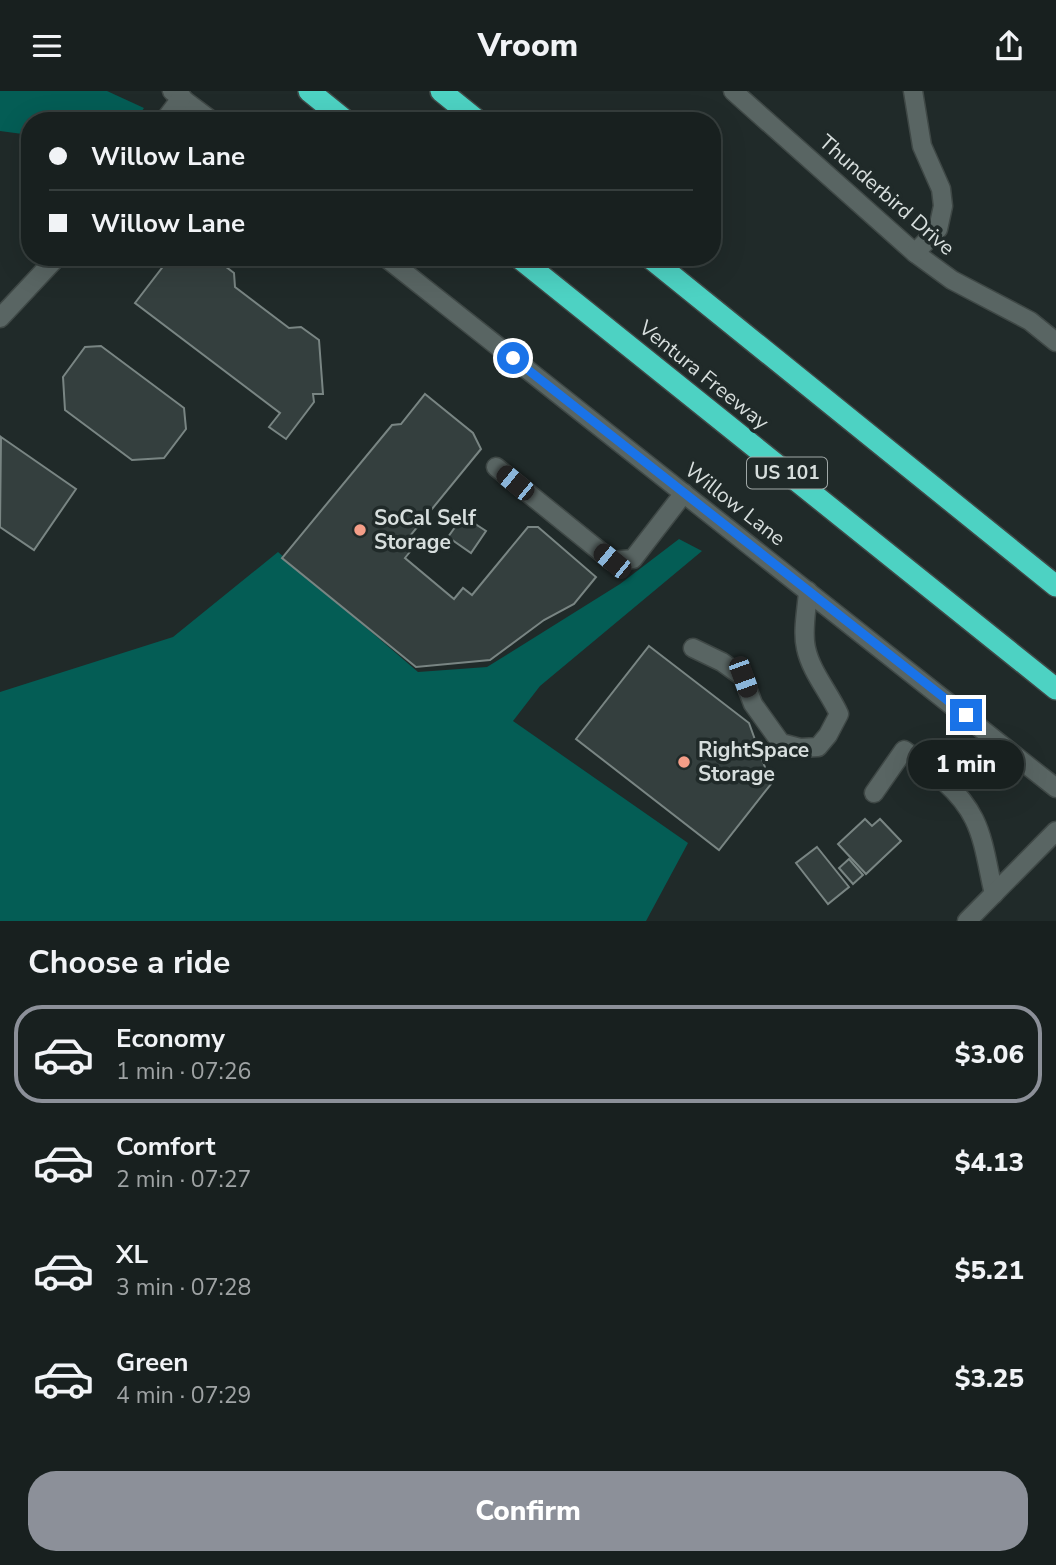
<!DOCTYPE html>
<html lang="en">
<head>
<meta charset="utf-8">
<style>
	:root { --surface:#18201f; --page:#212828; --text:#f1f3f6; --muted:#9fa3a4; --line:#363e3d; --accent:#8c9099 }
	body { margin:0; font-family:"Nunito Sans",sans-serif; background:var(--page); color:var(--text); height:100vh; display:flex; flex-direction:column; font-size:26px; white-space:nowrap }
	* { box-sizing:border-box; margin:0 }
	p { font-size:23px; color:var(--muted) }
	.icon { flex:none; width:38px; height:38px; fill:none; stroke:currentColor; stroke-width:2; stroke-linecap:round; stroke-linejoin:round }
	.map { position:relative; height:830px; overflow:hidden }
	.details { display:flex; flex-direction:column; background:var(--surface); flex:1 }
	.details>* { flex:none }
	.guide { position:absolute; left:21px; top:21px; width:700px; height:154px; border-radius:28px; box-shadow:0 7px 28px #0002,0 0 0 2px var(--line); display:grid; align-content:center; height:154px; padding:0 28px; background:var(--surface) }
	.end { position:absolute; width:32px; height:32px; margin:-16px; border:9px solid #1a73e8; background:#fff; box-shadow:0 0 0 4px #fff }
	.from { border-radius:50% }
	.bubble { position:absolute; height:49px; border-radius:24px; background:var(--surface); box-shadow:0 7px 28px #0002,0 0 0 2px var(--line); font-size:23px; font-weight:800; line-height:49px; text-align:center }
	.car { position:absolute; width:21px; height:42px; margin:-21px -10px; border-radius:9px; box-shadow:0 0 5px 2px #0007; background:linear-gradient(#222 24%,#8ab4d8 0 40%,#222 0 76%,#8ab4d8 0 86%,#222 0) }
	.guide b { display:flex; align-items:center; gap:24px; height:66px; font-size:26px }
	.guide b+b { border-top:2px solid var(--line) }
	.guide i { width:18px; height:18px; background:var(--text) }
	ul { padding:0; list-style:none }
	li { display:flex; align-items:center; gap:21px; height:98px; margin:0 14px 10px; padding:0 14px; border:4px solid transparent; border-radius:28px }
	li div { flex:1 }
	li b { display:block; font-size:26px }
	li em { font-style:normal; font-weight:800 }
	li.selected { border-color:var(--accent) }
	li>.icon { width:63px; height:63px; stroke-width:1.5 }
	h2 { padding:0 28px; font-size:32px; line-height:84px }
	.primary-button { display:flex; gap:14px; margin-top:auto; padding:14px 28px }
	.primary-button a { flex:1; height:80px; border-radius:28px; background:var(--accent); color:#fff; font-size:28px; font-weight:800; line-height:80px; text-align:center }
	header { display:flex; justify-content:space-between; align-items:center; height:91px; padding:0 28px; background:var(--surface); font-size:32px; font-weight:800 }
	.map>svg:first-child { display:block }
</style>
</head>
<body>
<header><svg class="icon" aria-label="menu" viewBox="0 0 24 24"><path d="M4 6h16M4 12h16M4 18h16"/></svg>Vroom<svg class="icon" aria-label="share" viewBox="0 0 24 24"><path d="M12 15V3M7 8l5-5 5 5M5 13v7h14v-7"/></svg></header>
<div class="map">
<svg width="1056" height="830" viewBox="0 0 1056 830">
	<rect width="100%" height="100%" fill="#202a29"/>
	<g fill="#045d55">
		<path d="M0,0H107L144,17L135,30H30V44L0,40Z"/>
		<path d="M679,448L702,460L540,595L513,630L688,752L646,830H0V601L173,546L278,461L418,581L487,576L620,493Z"/>
	</g>
	<g fill="#343f3e" stroke="#798583" stroke-width="2">
		<path d="M217,169L234,182L235,196L289,237L301,236L319,249L323,303H313L314,311L286,348L269,336L280,322L135,212L165,173Z"/>
		<path d="M101,255L184,317L186,338L164,367L132,369L65,319L63,286L85,256Z"/>
		<path d="M425,303L473,342L481,358L405,451L413,457L405,467L454,508L463,497L472,504L528,436H538L596,486L574,513L544,529L490,569L416,576L282,467L392,334L401,333Z"/>
		<path d="M1,346L76,398L34,459L0,436Z"/>
		<path d="M463,425L486,440L471,462L448,446Z"/>
		<path d="M649,555L749,632L771,693L719,759L576,648Z"/>
		<path d="M865,728L872,735L880,728L901,750L866,783L838,753Z"/>
		<path d="M817,756L849,796L828,813L796,772Z"/>
		<path d="M849,768L863,784L853,793L839,777Z"/>
	</g>
	<g fill="none" stroke-linecap="round" stroke-linejoin="round">
		<g stroke="#3f4846" stroke-width="21">
			<g id="minor">
				<path d="M172,0L212,30"/>
				<path d="M733,0L915,162L952,189L1030,230L1056,251"/>
				<path d="M913,0L922,55L941,98L943,115L938,138L915,162"/>
				<path d="M164,30L182,6"/>
				<path d="M385,166L1056,697"/>
				<path d="M0,227L57,166"/>
				<path d="M496,376L612,470L633,468L684,402"/>
				<path d="M693,557L722,571L743,586L753,613L781,652L800,657L818,656L828,644L839,623C829,601 811,581 806,557C802,540 807,518 808,500"/>
				<path d="M874,702L904,659C930,678 960,699 974,728C985,750 988,779 994,803"/>
				<path d="M967,830L1056,740"/>
			</g>
		</g>
		<g stroke="#3f4846" stroke-width="24">
			<g id="highway">
				<path d="M309,0L346,30"/>
				<path d="M441,0L478,30"/>
				<path d="M518,166L1056,598"/>
				<path d="M649,166L1056,495"/>
			</g>
		</g>
		<use href="#minor" stroke="#596563" stroke-width="18"/>
		<use href="#highway" stroke="#4dd2c3" stroke-width="21"/>
	</g>
	<g fill="none" stroke-linecap="round" stroke-linejoin="round">
		<path stroke="#1a73e8" stroke-width="9" d="M513,267L966,624"/>
	</g>
	<g fill="#f49e88" stroke="#202a29" stroke-width="2.5">
		<circle cx="360" cy="439" r="7"/>
		<circle cx="684" cy="671" r="7"/>
	</g>
	<g text-anchor="middle" dominant-baseline="central" stroke-width="7" stroke-linejoin="round" paint-order="stroke">
		<rect fill="#202a29" stroke="#a0a8a7" stroke-width="2" x="747" y="366.5" width="80" height="31" rx="5"/>
		<g font-size="19" font-weight="bold" fill="#d7dedd">
			<text x="787" y="382">US 101</text>
		</g>
		<g font-size="21" fill="#d7dedd" stroke="#202a29">
			<text transform="translate(887 104) rotate(41)">Thunderbird Drive</text>
			<text transform="translate(704 284) rotate(39)">Ventura Freeway</text>
			<text transform="translate(735 413) rotate(38)">Willow Lane</text>
		</g>
		<g font-size="21" font-weight="bold" fill="#d7dedd" stroke="#202a29" text-anchor="start">
			<text x="374" y="427">SoCal Self<tspan x="374" dy="24">Storage</tspan></text>
			<text x="698" y="659">RightSpace<tspan x="698" dy="24">Storage</tspan></text>
		</g>
	</g>
</svg>
<i class="end from" style="left:513px;top:267px"></i>
<i class="end" style="left:966px;top:624px"></i>
<div class="bubble" style="left:908px;top:649px;width:116px">1 min</div>
<i class="car" style="left:515px;top:392px;rotate:309deg"></i>
<i class="car" style="left:612px;top:470px;rotate:309deg"></i>
<i class="car" style="left:743px;top:586px;rotate:160deg"></i>
<div class="guide">
<b><i class="from"></i>Willow Lane</b>
<b><i></i>Willow Lane</b>
</div>
</div>
<section class="details">
<h2>Choose a ride</h2>
<ul>
<li class="selected"><svg class="icon" aria-label="car" viewBox="0 0 24 24"><path d="M5 17H2v-5l4-1 3-4h7l3 4 3 1v5h-3M9 17h6M6 11h13"/><circle cx="7" cy="17" r="2"/><circle cx="17" cy="17" r="2"/></svg><div><b>Economy</b><p>1 min · 07:26</p></div><em>$3.06</em></li>
<li><svg class="icon" aria-label="car" viewBox="0 0 24 24"><path d="M5 17H2v-5l4-1 3-4h7l3 4 3 1v5h-3M9 17h6M6 11h13"/><circle cx="7" cy="17" r="2"/><circle cx="17" cy="17" r="2"/></svg><div><b>Comfort</b><p>2 min · 07:27</p></div><em>$4.13</em></li>
<li><svg class="icon" aria-label="car" viewBox="0 0 24 24"><path d="M5 17H2v-5l4-1 3-4h7l3 4 3 1v5h-3M9 17h6M6 11h13"/><circle cx="7" cy="17" r="2"/><circle cx="17" cy="17" r="2"/></svg><div><b>XL</b><p>3 min · 07:28</p></div><em>$5.21</em></li>
<li><svg class="icon" aria-label="car" viewBox="0 0 24 24"><path d="M5 17H2v-5l4-1 3-4h7l3 4 3 1v5h-3M9 17h6M6 11h13"/><circle cx="7" cy="17" r="2"/><circle cx="17" cy="17" r="2"/></svg><div><b>Green</b><p>4 min · 07:29</p></div><em>$3.25</em></li>
</ul>
<div class="primary-button"><a>Confirm</a></div>
</section>
</body>
</html>
